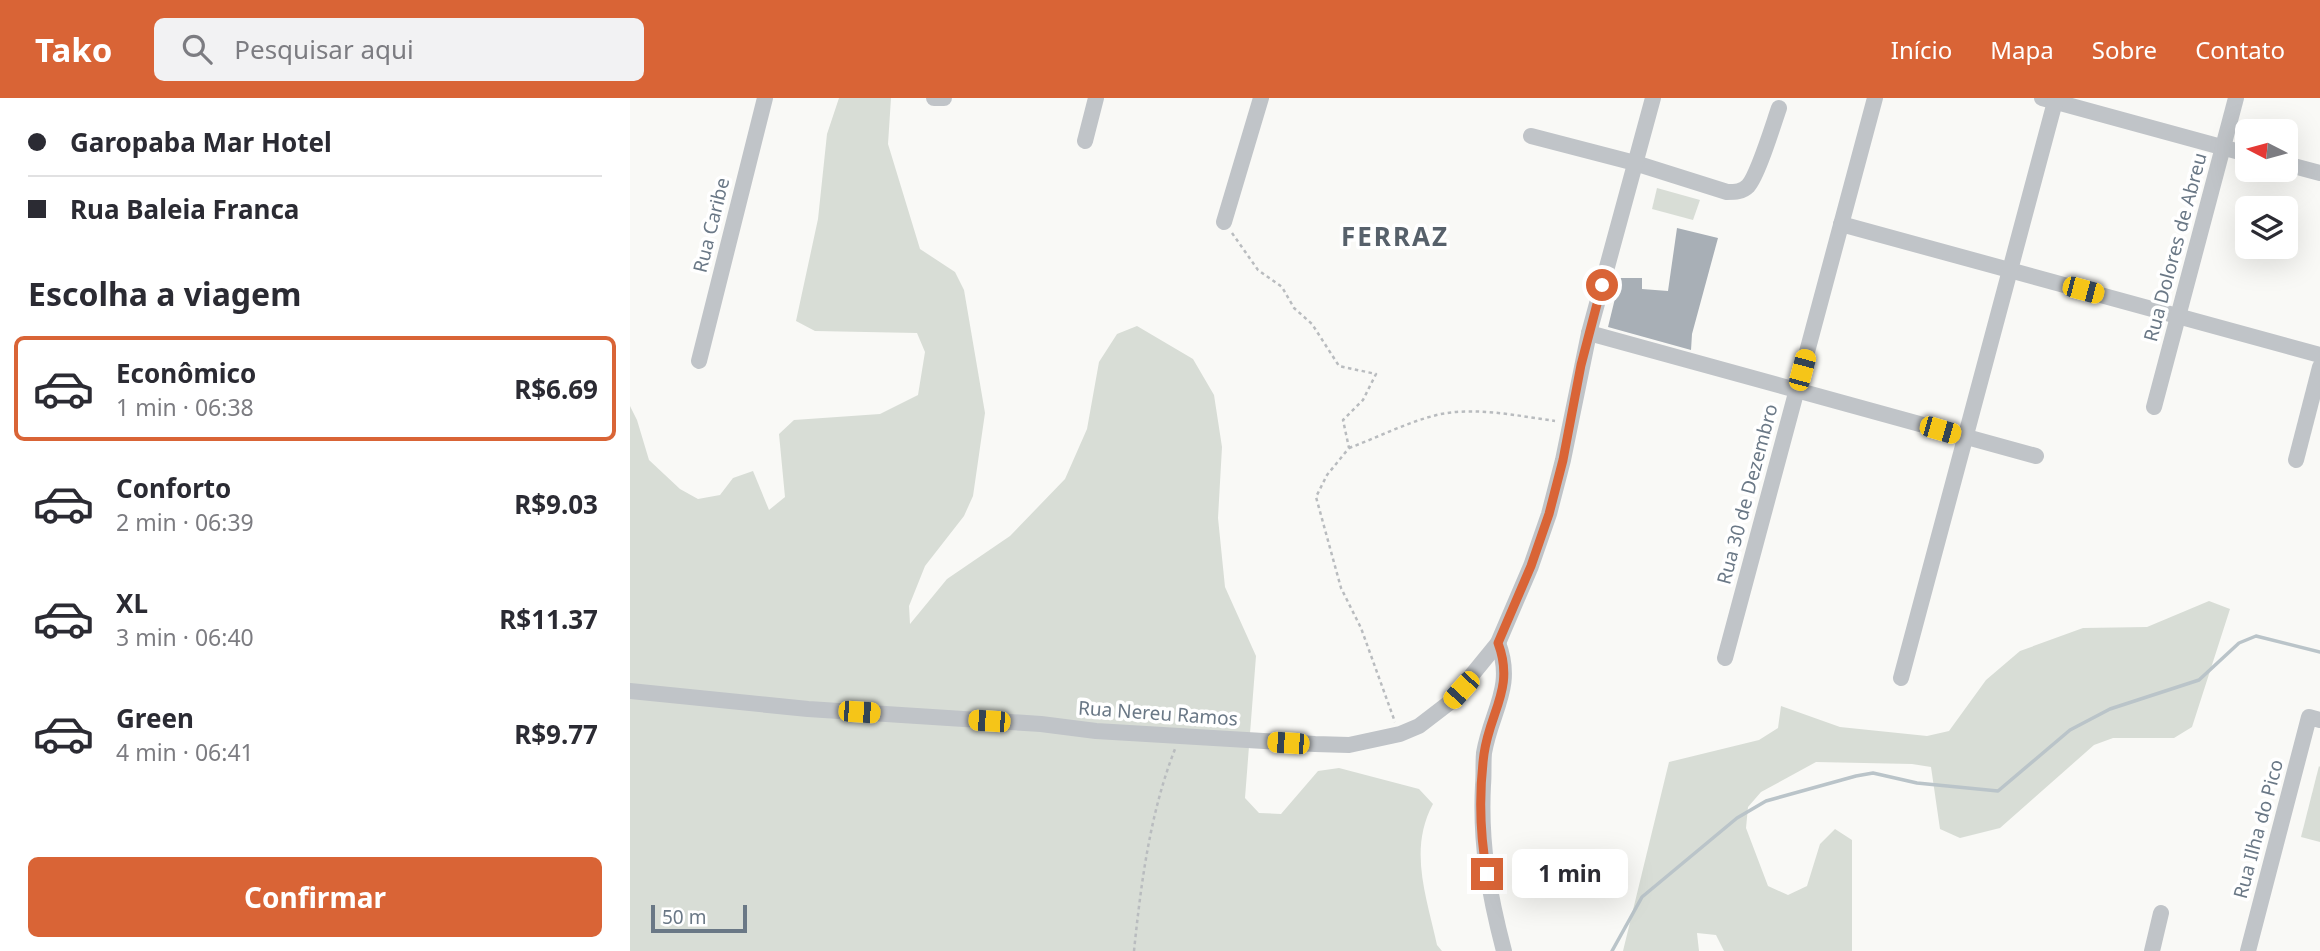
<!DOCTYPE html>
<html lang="pt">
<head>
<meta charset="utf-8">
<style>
	:root { --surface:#fff; --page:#f2f2f3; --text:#2b2b33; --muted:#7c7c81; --line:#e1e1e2; --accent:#d96436 }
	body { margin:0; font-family:"Noto Sans",sans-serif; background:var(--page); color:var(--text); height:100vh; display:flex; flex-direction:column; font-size:26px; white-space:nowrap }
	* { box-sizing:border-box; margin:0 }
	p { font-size:23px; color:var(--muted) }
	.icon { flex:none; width:38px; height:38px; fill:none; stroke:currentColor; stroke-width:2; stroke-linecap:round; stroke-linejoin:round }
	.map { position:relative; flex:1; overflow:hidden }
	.drawer { display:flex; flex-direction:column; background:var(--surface); width:630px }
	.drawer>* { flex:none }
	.hud { display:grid; align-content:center; height:154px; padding:0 28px; background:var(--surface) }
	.needle { width:46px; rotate:276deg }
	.controls { position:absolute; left:1605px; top:21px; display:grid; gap:14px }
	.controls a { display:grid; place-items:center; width:63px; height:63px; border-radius:10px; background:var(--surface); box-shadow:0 7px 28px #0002; font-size:35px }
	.scale { position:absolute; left:21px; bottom:18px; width:96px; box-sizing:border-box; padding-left:7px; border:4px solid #6a7886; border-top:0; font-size:19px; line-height:24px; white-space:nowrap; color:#6a7886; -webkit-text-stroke:5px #fff; paint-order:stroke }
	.end { position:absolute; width:32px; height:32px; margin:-16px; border:9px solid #d96436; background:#fff; box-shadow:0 0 0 4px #fff }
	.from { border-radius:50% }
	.bubble { position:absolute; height:49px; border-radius:10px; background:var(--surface); box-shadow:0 7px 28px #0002; font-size:23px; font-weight:700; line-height:49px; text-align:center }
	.car { position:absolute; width:21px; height:42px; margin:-21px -10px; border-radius:9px; box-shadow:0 0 5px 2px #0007; background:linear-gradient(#f5c518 24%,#345 0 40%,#f5c518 0 76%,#345 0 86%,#f5c518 0) }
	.hud b { display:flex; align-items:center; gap:24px; height:66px; font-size:26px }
	.hud b+b { border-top:2px solid var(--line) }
	.hud i { width:18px; height:18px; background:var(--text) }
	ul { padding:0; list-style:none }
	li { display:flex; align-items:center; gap:21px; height:105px; margin:0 14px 10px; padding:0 14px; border:4px solid transparent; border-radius:10px }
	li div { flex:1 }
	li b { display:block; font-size:26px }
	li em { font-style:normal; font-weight:700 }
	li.current { border-color:var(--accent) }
	li>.icon { width:63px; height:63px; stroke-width:1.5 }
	h2 { padding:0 28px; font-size:32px; line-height:84px }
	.action { display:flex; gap:14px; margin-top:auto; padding:14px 28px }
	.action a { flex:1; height:80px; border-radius:10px; background:var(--accent); color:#fff; font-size:28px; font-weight:700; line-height:80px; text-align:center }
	header { display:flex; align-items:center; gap:42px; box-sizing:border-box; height:98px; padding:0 35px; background:var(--accent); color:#fff }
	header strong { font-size:33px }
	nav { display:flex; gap:38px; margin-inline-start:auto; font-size:24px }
	.search { width:490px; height:63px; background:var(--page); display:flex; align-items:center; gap:18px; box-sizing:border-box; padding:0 24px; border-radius:10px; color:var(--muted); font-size:26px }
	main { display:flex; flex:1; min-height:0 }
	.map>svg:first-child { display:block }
</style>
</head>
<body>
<header>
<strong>Tako</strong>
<div class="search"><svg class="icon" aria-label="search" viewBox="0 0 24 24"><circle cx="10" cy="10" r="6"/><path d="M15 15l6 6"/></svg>Pesquisar aqui</div>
<nav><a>Início</a><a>Mapa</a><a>Sobre</a><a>Contato</a></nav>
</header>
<main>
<section class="drawer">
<div class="hud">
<b><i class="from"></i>Garopaba Mar Hotel</b>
<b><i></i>Rua Baleia Franca</b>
</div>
<h2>Escolha a viagem</h2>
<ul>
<li class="current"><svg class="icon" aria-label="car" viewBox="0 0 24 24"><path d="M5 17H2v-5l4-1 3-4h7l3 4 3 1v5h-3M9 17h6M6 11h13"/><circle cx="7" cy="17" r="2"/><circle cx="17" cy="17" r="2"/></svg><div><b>Econômico</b><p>1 min · 06:38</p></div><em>R$6.69</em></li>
<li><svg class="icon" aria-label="car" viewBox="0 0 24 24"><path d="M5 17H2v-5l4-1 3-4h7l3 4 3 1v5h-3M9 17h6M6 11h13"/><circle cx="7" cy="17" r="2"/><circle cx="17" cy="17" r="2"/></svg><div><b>Conforto</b><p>2 min · 06:39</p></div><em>R$9.03</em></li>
<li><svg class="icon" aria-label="car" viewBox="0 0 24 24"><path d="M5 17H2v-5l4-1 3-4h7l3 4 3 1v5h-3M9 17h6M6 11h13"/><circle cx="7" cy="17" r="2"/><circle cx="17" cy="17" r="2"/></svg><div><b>XL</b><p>3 min · 06:40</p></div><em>R$11.37</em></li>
<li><svg class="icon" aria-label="car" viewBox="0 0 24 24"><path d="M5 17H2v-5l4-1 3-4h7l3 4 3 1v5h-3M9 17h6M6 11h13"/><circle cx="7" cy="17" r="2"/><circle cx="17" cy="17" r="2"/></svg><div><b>Green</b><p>4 min · 06:41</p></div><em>R$9.77</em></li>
</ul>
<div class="action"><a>Confirmar</a></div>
</section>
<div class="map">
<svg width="1690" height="853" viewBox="0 0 1690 853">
	<rect width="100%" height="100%" fill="#f9f9f6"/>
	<g fill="#d8ddd6">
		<path d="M209,0H261L258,46L290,151L325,174L334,192L355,315L343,398L334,418L295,468L279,508L280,526L317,481L380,438L435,381L457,331L469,264L487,236L507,228L563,261L584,297L592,349L588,420L595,489L626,558L615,700L629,715L651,716L688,673L709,670L789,691L803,706C778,752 797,800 807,847L812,853H0V308L7,322L19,362L50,391L68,401L90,397L103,380L123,373L139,412L155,399L149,336L164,322L250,316L288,297L295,254L287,235L185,233L166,223L188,121L197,36Z"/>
		<path d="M1027,90L1070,102L1063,122L1022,111Z"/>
		<path d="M1579,503L1600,511L1562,629L1544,640H1483L1464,647L1370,730L1330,740L1310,731L1301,669L1282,666L1186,664L1131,694L1118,709L1116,730L1138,788L1158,797L1177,788L1190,746L1205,731L1222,742V853H1094L1086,837L1067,835L1069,853H993L1039,664L1129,642L1148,630L1151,608L1210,629L1297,638L1319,633L1356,582L1390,553L1453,530L1517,529Z"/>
		<path d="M1689,668L1690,669V744L1671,739Z"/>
	</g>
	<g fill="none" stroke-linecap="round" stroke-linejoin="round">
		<path stroke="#bac4c9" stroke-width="3.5" d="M982,853L1012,799L1107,720L1136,703L1226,678L1243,675L1287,685L1368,693L1440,632L1480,611L1569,582L1609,545L1626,538L1690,554"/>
	</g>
	<path fill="#a8afb6" d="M1047,130L1088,140L1062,236L1061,252L978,229L990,180H1012V191L1038,193Z"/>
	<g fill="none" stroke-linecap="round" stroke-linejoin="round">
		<g stroke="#b9bcbf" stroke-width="2.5" stroke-dasharray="3.5 3.5" stroke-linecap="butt">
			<path d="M602,135L628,172L652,189L664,210L682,226L709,268L746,276L733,302L713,322L719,350L697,377L686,399L711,490L731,530L765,624"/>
			<path d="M719,350C749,339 779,323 811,316C848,309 889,318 925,323"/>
			<path d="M504,853C511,785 520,715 545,651"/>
		</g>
		<g stroke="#c0c4c8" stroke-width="16">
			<path d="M304,0H314"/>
			<path d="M1412,0L1617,56"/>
			<path d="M901,38L1005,65L1097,94C1105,94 1112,94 1118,88C1128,77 1143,27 1149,10"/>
			<path d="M455,43L466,0"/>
			<path d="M1656,66L1690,75"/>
			<path d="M594,124L631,0"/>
			<path d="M1211,126L1690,257"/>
			<path d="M959,235L1406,358"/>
			<path d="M69,263L135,0"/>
			<path d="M1524,309L1606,0"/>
			<path d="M1666,362L1690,269"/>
			<path d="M868,545C885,589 861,613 854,655C853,665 854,677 853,687C850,746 859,796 874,853"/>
			<path d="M1095,560L1245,0"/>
			<path d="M1271,580L1426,0"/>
			<path d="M0,593L178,611L411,626L466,633L685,646L719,647L770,636L789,628L819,605L868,545L901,468L919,416L933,362L959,235L1023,0"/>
			<path d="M1522,853L1531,815"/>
			<path d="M1618,853L1679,619L1690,622"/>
		</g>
	</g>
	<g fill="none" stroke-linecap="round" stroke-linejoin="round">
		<path stroke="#d96436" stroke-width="9" d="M857,776C850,737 849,694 854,656C860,613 885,590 868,545L901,468L919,416L933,362L951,267L972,187"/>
	</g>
	<g text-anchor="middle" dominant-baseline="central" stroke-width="7" stroke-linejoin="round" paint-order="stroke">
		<g font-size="19" fill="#6a7886" stroke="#fff">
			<text transform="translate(81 127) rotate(-76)">Rua Caribe</text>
			<text transform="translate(1545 149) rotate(-75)">Rua Dolores de Abreu</text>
			<text transform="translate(1117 396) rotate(-75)">Rua 30 de Dezembro</text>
			<text transform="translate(528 615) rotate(4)">Rua Nereu Ramos</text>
			<text transform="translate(1628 731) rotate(-75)">Rua Ilha do Pico</text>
		</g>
		<g font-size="26" font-weight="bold" letter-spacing="2" fill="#57616b" stroke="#fff">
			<text x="765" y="138">FERRAZ</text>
		</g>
	</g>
</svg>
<div class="controls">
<a><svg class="needle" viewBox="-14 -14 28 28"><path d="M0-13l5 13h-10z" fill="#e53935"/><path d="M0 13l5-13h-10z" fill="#7c7c81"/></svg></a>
<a><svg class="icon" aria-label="layers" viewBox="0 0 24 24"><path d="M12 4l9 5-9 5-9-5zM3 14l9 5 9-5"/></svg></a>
</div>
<div class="scale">50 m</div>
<i class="end from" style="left:972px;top:187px"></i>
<i class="end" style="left:857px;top:776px"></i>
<div class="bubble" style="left:882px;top:751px;width:116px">1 min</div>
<i class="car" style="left:1453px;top:192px;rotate:105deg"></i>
<i class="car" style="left:1172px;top:272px;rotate:15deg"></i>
<i class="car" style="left:1310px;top:332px;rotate:106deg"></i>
<i class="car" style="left:831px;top:592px;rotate:222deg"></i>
<i class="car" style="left:229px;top:614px;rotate:94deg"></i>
<i class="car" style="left:359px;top:623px;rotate:274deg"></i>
<i class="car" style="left:658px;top:645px;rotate:274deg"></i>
</div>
</main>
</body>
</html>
